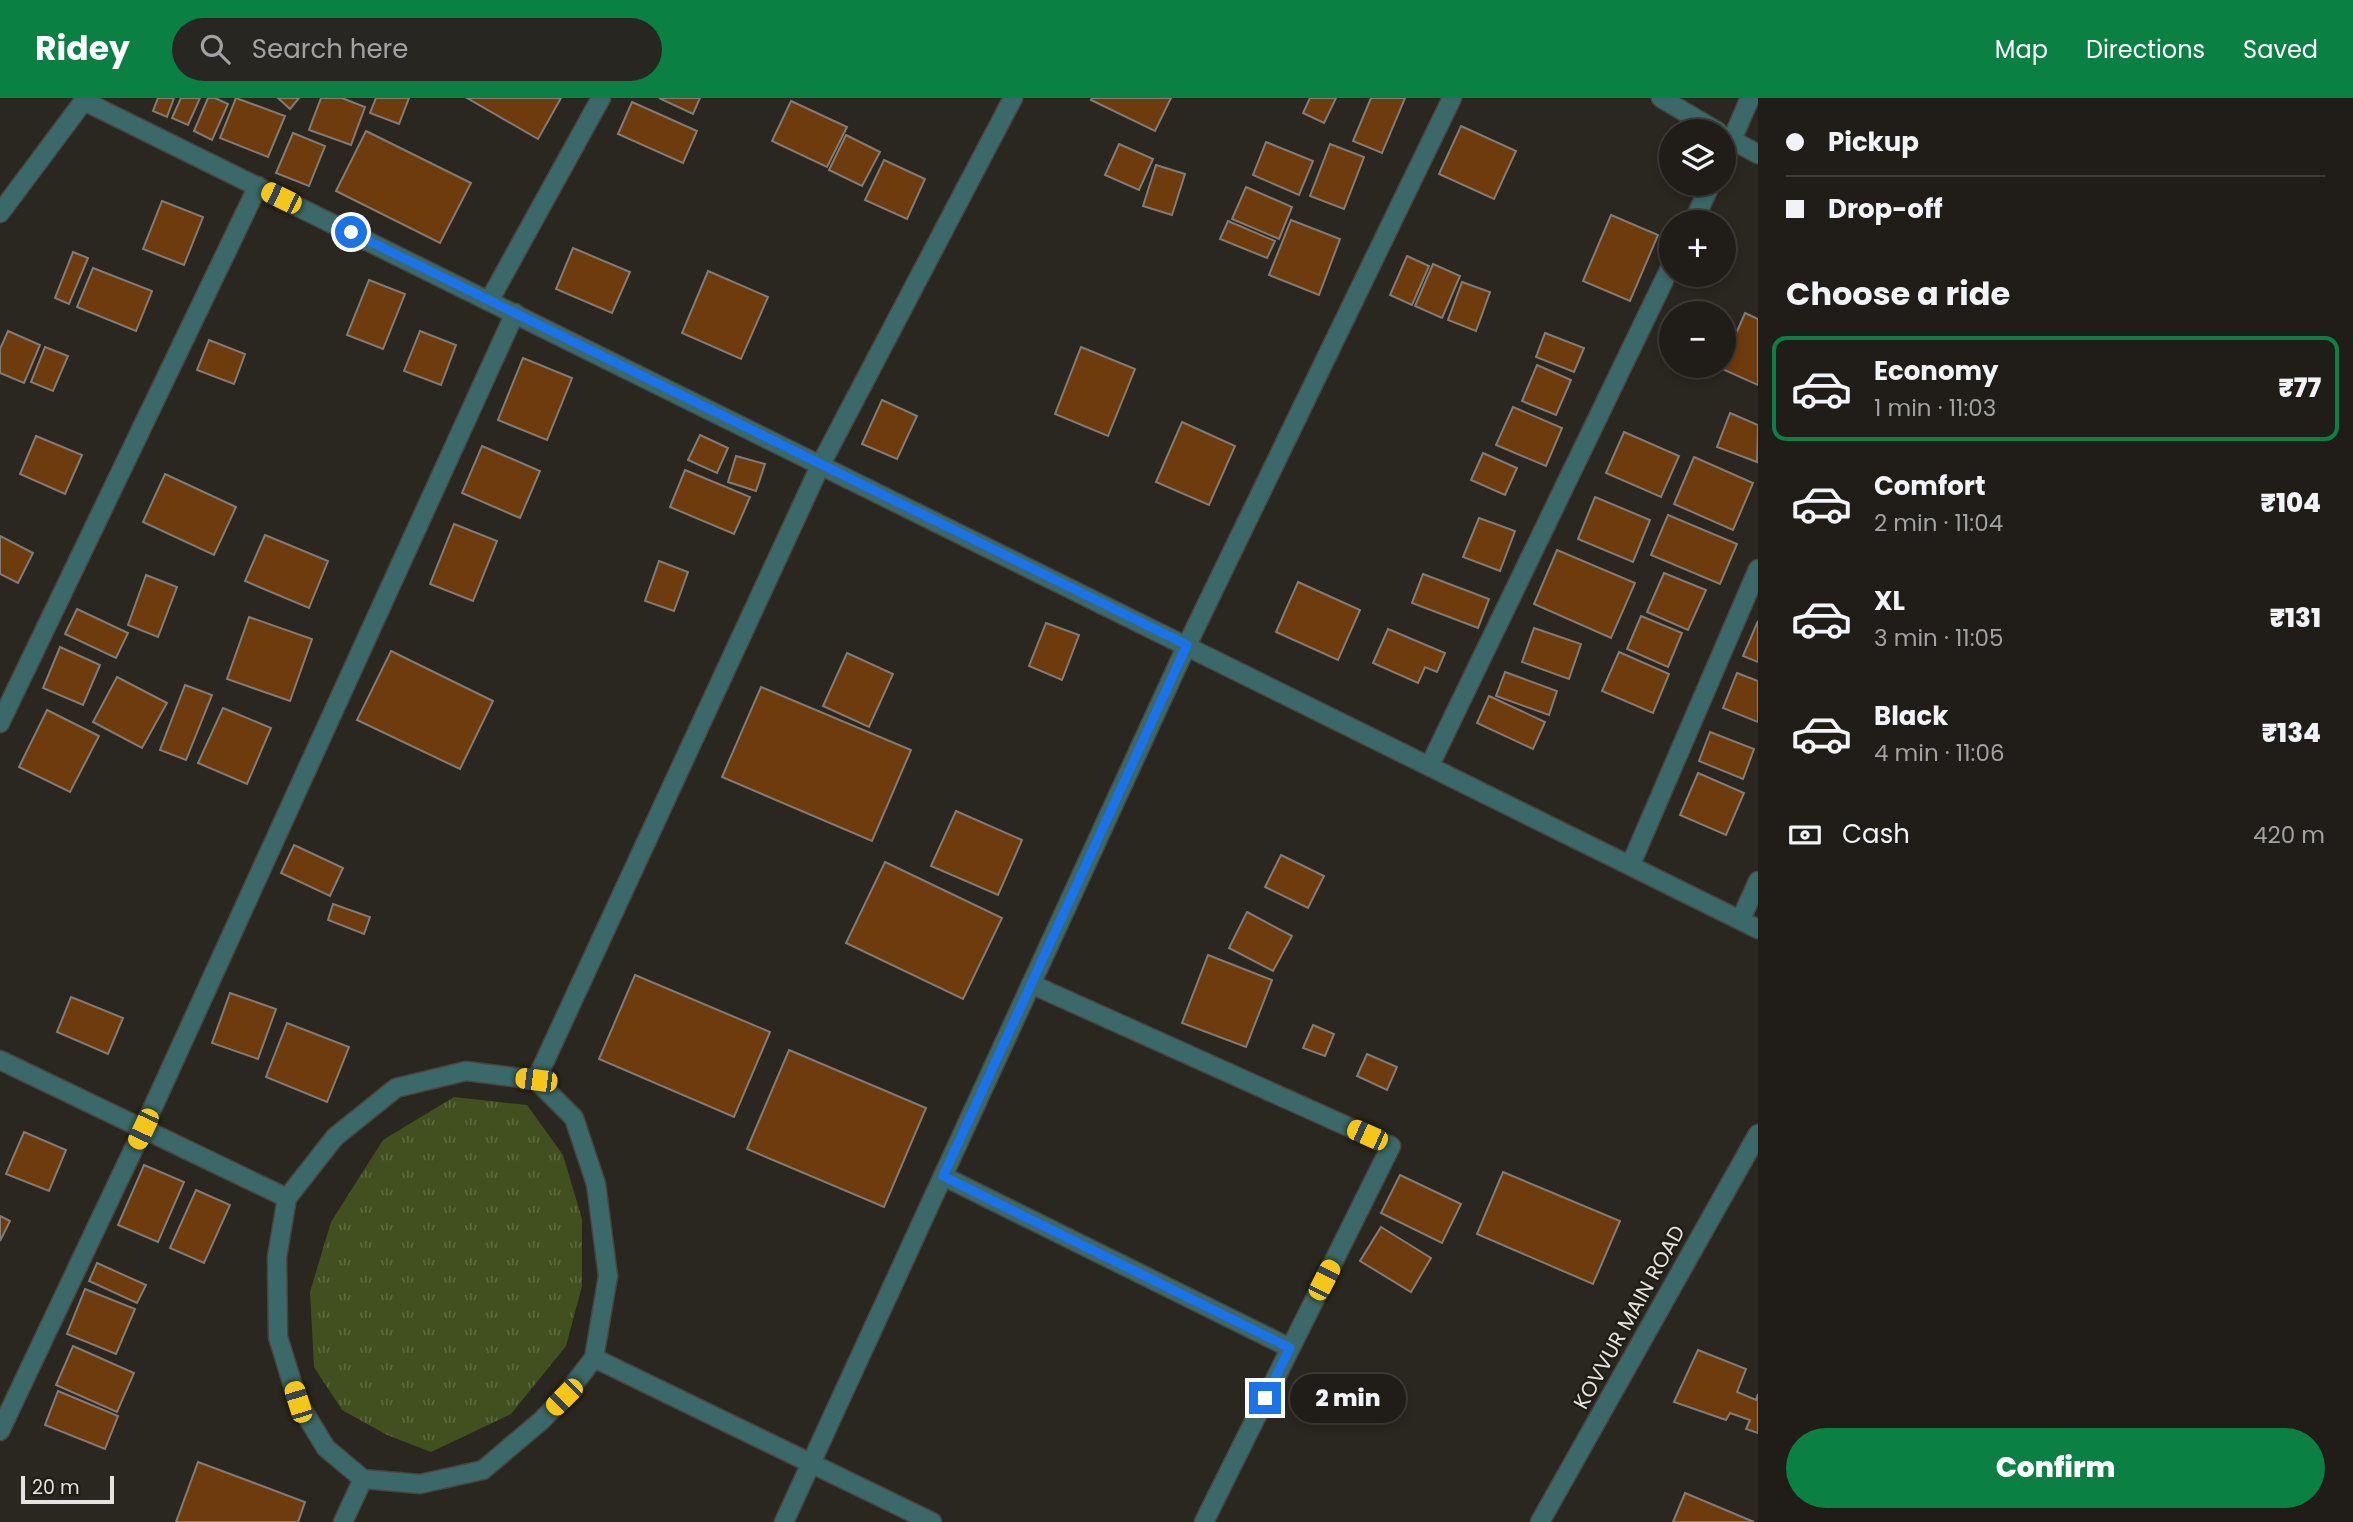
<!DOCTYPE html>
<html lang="en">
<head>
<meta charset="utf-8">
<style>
	:root { --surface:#201d18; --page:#282621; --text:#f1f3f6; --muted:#a2a2a2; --line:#3d3b37; --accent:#0b8043 }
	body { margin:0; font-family:Poppins,sans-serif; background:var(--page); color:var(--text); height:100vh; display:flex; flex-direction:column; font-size:26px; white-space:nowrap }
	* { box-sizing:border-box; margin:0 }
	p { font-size:23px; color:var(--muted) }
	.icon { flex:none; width:38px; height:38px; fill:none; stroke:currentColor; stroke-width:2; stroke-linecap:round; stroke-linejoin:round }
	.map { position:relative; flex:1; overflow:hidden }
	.details { display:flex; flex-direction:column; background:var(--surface); width:595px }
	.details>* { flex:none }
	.banner { display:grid; align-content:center; height:154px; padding:0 28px; background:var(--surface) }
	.buttons { position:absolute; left:1659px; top:21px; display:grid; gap:14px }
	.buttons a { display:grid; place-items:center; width:77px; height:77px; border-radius:50%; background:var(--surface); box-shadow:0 4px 10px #0003,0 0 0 2px var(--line); font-size:35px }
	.scale { position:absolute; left:21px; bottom:18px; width:93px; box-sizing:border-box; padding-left:7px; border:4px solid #e5e3df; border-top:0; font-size:19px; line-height:24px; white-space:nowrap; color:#e5e3df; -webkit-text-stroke:5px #201d16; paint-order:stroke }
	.end { position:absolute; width:32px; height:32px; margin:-16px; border:9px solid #1a73e8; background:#fff; box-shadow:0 0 0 4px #fff }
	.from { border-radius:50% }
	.bubble { position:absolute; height:49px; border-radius:24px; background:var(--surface); box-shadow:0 4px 10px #0003,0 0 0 2px var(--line); font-size:23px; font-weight:800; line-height:49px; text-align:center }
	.car { position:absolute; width:21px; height:42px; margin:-21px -10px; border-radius:9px; box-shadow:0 0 5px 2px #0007; background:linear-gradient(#f5c518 24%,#345 0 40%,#f5c518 0 76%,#345 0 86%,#f5c518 0) }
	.banner b { display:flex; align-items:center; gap:24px; height:66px; font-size:26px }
	.banner b+b { border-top:2px solid var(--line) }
	.banner i { width:18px; height:18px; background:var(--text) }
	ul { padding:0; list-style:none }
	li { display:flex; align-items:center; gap:21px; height:105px; margin:0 14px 10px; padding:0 14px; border:4px solid transparent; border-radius:14px }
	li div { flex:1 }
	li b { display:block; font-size:26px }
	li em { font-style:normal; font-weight:800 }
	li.active { border-color:var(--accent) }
	li>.icon { width:63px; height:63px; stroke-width:1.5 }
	h2 { padding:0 28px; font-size:32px; line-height:84px }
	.pay { display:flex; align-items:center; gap:18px; height:77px; padding:0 28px; font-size:26px }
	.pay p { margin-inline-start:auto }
	.primary-button { display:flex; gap:14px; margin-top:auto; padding:14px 28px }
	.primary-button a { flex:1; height:80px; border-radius:42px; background:var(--accent); color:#fff; font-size:28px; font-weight:800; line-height:80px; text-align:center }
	header { display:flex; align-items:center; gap:42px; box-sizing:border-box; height:98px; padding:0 35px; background:var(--accent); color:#fff }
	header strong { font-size:33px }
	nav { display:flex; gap:38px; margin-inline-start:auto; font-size:24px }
	.search { width:490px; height:63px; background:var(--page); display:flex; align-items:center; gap:18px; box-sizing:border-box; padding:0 24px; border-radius:38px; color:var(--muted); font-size:26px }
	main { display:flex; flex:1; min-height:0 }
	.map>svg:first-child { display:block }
</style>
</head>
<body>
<header>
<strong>Ridey</strong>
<div class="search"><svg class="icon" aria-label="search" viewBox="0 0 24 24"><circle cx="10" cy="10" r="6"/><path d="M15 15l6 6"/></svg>Search here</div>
<nav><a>Map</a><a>Directions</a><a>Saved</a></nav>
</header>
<main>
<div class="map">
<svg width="1758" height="1424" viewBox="0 0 1758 1424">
	<defs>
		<pattern id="park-tufts" width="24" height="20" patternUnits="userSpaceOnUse" patternTransform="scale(1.75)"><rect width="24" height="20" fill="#41501e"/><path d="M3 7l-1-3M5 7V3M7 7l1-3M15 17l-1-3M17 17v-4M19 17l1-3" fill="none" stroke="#5c693e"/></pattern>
	</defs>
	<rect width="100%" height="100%" fill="#2a2720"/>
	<path fill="url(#park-tufts)" d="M454,999L527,1007L563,1057L582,1121V1188L566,1248L511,1316L431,1354L387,1337L342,1312L314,1269L310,1194L331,1124L383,1042Z"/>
	<g fill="#6d3b0c" stroke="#837b75" stroke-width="2">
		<path d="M158,0H174L167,19L153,13Z"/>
		<path d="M181,0H200L188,27L172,20Z"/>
		<path d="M208,0H215L228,6L212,42L194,33Z"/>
		<path d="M236,0L285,18L268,59L220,40Z"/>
		<path d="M278,0H299L290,11Z"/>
		<path d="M321,0H342L365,9L351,47L309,32Z"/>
		<path d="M376,0H409L399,26L370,15Z"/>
		<path d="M467,0H561L538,41Z"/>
		<path d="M659,0H700L693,16Z"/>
		<path d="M1092,0H1171L1155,33L1091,2Z"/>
		<path d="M1310,0H1336L1324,25L1303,15Z"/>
		<path d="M1371,0H1405L1382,55L1353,43Z"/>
		<path d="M791,3L847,29L827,69L772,43Z"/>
		<path d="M632,4L697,33L683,65L618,36Z"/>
		<path d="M1461,28L1516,53L1494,101L1439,76Z"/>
		<path d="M366,33L471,85L440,145L336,93Z"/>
		<path d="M293,35L325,48L309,88L276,75Z"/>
		<path d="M846,37L880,54L862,88L829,72Z"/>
		<path d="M1266,44L1313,63L1299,97L1253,77Z"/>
		<path d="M1119,46L1153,61L1139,92L1105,77Z"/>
		<path d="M1330,46L1364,59L1344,111L1310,98Z"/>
		<path d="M884,62L925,81L907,121L865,102Z"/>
		<path d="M1156,67L1185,76L1172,117L1143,108Z"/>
		<path d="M1246,89L1292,109L1279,141L1232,121Z"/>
		<path d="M162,103L203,119L184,167L143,151Z"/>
		<path d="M1611,117L1658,137L1630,203L1583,183Z"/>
		<path d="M1291,122L1340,141L1319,197L1269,177Z"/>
		<path d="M1228,123L1275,143L1267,160L1220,141Z"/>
		<path d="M573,150L630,174L612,215L556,191Z"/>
		<path d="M73,154L88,160L69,206L55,200Z"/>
		<path d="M1407,158L1429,168L1412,207L1390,197Z"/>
		<path d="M1433,166L1460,178L1442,220L1415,208Z"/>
		<path d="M93,170L152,193L136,233L77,209Z"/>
		<path d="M708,173L768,199L741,261L682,235Z"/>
		<path d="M369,182L405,196L383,251L347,237Z"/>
		<path d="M1462,184L1490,194L1476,233L1448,222Z"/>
		<path d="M1745,215L1758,221V287L1720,270L1724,268V263Z"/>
		<path d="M8,233L40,247L24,285L0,275V251Z"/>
		<path d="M420,233L456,247L441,287L404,273Z"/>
		<path d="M1545,235L1584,250L1574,274L1536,259Z"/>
		<path d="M209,242L245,256L234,286L197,272Z"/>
		<path d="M45,249L68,258L53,293L31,284Z"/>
		<path d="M1081,249L1135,271L1108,338L1055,316Z"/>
		<path d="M523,260L572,280L547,342L498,322Z"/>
		<path d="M1537,267L1571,282L1556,317L1522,303Z"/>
		<path d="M882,302L917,318L897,361L862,346Z"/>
		<path d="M1513,309L1562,330L1546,368L1496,347Z"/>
		<path d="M1730,315L1758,327L1757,364L1717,349Z"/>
		<path d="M1182,324L1235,348L1209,407L1156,384Z"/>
		<path d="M1624,334L1679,358L1661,399L1606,375Z"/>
		<path d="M700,337L728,350L717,375L688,362Z"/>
		<path d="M36,338L82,357L65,396L20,376Z"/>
		<path d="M482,348L540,373L520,420L462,395Z"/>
		<path d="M1483,355L1517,370L1505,397L1471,382Z"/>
		<path d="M736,358L765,366L756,393L728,384Z"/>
		<path d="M1694,359L1753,385L1733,432L1674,406Z"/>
		<path d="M685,372L750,399L734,436L670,409Z"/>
		<path d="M165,376L236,409L214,457L143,424Z"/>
		<path d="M1595,399L1650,422L1633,464L1578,441Z"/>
		<path d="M1668,417L1737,446L1720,486L1651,457Z"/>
		<path d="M1479,420L1515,433L1500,473L1463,459Z"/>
		<path d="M454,426L497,443L473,503L430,486Z"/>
		<path d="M265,437L328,463L309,510L245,483Z"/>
		<path d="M0,438L33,455L18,485L0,476Z"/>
		<path d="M1557,452L1635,485L1611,540L1534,506Z"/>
		<path d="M659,463L688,474L674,513L645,503Z"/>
		<path d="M1664,475L1706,492L1688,532L1647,514Z"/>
		<path d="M1423,476L1489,501L1478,530L1412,505Z"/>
		<path d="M146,477L177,489L158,539L128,527Z"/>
		<path d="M1298,484L1360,512L1338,562L1276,534Z"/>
		<path d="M77,511L128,535L116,560L65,536Z"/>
		<path d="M1641,518L1682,535L1668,569L1627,551Z"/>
		<path d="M249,519L312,541L290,603L227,581Z"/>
		<path d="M1758,523V564L1743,558Z"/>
		<path d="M1046,525L1079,537L1062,582L1029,568Z"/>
		<path d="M1534,530L1581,546L1569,581L1522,564Z"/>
		<path d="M1388,531L1445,555L1437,574L1425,569L1418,585L1373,565Z"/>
		<path d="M60,549L100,567L83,607L43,590Z"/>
		<path d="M391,553L493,603L460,671L357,622Z"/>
		<path d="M1619,554L1669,576L1653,615L1602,593Z"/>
		<path d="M847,555L893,576L869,629L823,608Z"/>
		<path d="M1505,574L1557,593L1549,617L1496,598Z"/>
		<path d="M1737,575L1758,583V624L1723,610Z"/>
		<path d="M117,579L167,605L142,650L93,624Z"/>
		<path d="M185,587L212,597L186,662L160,652Z"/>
		<path d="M761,589L911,652L872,743L722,679Z"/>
		<path d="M1489,598L1545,624L1533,651L1477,625Z"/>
		<path d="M223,610L271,630L247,686L198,665Z"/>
		<path d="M47,612L99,638L70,694L19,669Z"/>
		<path d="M1710,634L1754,651L1743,681L1699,663Z"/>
		<path d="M1698,675L1744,695L1726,737L1680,717Z"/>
		<path d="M956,713L1022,742L998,797L931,768Z"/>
		<path d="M294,747L343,770L330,798L281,775Z"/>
		<path d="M1281,757L1324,778L1308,810L1265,789Z"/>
		<path d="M885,764L1002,820L963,901L846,845Z"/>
		<path d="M333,806L370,819L364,836L328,822Z"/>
		<path d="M1247,814L1292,838L1273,873L1229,850Z"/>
		<path d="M1208,857L1272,882L1246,949L1182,925Z"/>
		<path d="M635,877L770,934L734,1019L599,961Z"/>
		<path d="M230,895L276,911L258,961L212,945Z"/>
		<path d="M71,899L123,920L108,956L57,934Z"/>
		<path d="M287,925L349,949L327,1004L266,979Z"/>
		<path d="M1313,927L1334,936L1325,958L1303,950Z"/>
		<path d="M789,952L926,1010L884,1109L747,1051Z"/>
		<path d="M1367,956L1397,969L1387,992L1357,978Z"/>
		<path d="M24,1034L66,1052L49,1093L6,1076Z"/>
		<path d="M144,1067L184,1084L158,1144L118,1127Z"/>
		<path d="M1503,1074L1620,1123L1593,1186L1477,1136Z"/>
		<path d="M1400,1077L1461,1106L1442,1145L1381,1115Z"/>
		<path d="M196,1092L230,1107L204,1165L170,1150Z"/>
		<path d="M0,1118L10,1123L0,1143Z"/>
		<path d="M1381,1129L1431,1160L1411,1194L1360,1163Z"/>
		<path d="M97,1165L146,1187L137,1205L89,1183Z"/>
		<path d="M85,1191L135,1211L116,1256L67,1236Z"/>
		<path d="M73,1248L134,1275L117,1314L56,1287Z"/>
		<path d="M1698,1252L1746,1271L1737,1294L1756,1302L1758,1296V1335L1746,1331L1750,1322L1730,1315L1726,1322L1674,1304Z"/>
		<path d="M58,1293L118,1318L105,1351L45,1327Z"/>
		<path d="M198,1364L305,1404L298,1424H176Z"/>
		<path d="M1685,1395L1754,1424H1673Z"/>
	</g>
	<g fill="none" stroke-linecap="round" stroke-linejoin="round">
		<g stroke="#48453f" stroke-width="21">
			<g id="minor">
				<path d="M1724,60L1750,0"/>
				<path d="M1693,124L1711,86"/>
				<path d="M489,203L601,0"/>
				<path d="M0,625L258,88"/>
				<path d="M1430,667L1671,168"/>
				<path d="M1631,766L1758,471"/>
				<path d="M1741,821L1758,783"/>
				<path d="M1031,886L1391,1048L1204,1424"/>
				<path d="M0,962L287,1100"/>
				<path d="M466,973L536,982L574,1020L596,1086L608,1178L594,1260L564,1299L542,1322L483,1372L420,1386L363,1381L326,1350L298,1304L278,1239L277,1159L287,1100L335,1039L396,990Z"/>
				<path d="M536,982L821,366L1013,0"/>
				<path d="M943,1078L1290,1250"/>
				<path d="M594,1260L932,1424"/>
				<path d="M0,1333L143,1031L515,215"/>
				<path d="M343,1424L363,1381"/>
				<path d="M784,1424L1187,547L1452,0"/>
			</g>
		</g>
		<g stroke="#48453f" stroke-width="21">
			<g id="tertiary">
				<path d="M1661,0L1717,33"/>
				<path d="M84,3L1758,831"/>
				<path d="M1724,38L1758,56"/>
				<path d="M0,115L86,0"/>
				<path d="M1540,1424L1758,1036"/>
			</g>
		</g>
		<use href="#minor" stroke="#3b696a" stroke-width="18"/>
		<use href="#tertiary" stroke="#3b696a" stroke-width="18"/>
	</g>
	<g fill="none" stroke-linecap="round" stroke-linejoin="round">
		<path stroke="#1a73e8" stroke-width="9" d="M351,134L1187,547L943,1078L1290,1250L1265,1300"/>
	</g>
	<g text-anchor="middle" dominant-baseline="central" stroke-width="5" stroke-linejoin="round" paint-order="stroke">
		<g font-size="21" fill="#e5e3df" stroke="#201d16">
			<text transform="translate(1629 1219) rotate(-61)">KOVVUR MAIN ROAD</text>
		</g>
	</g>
</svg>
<div class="buttons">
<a><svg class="icon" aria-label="layers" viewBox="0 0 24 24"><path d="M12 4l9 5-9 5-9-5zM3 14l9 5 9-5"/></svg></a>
<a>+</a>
<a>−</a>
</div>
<div class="scale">20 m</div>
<i class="end from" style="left:351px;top:134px"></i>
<i class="end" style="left:1265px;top:1300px"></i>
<div class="bubble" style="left:1290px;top:1276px;width:116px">2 min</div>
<i class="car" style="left:281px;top:100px;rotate:296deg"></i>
<i class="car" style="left:536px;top:982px;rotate:277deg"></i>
<i class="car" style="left:143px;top:1031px;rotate:205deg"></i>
<i class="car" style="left:1367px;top:1037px;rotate:294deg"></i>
<i class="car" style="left:1324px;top:1182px;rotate:27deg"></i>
<i class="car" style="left:564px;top:1299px;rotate:225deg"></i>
<i class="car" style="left:298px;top:1304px;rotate:343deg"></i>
</div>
<section class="details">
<div class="banner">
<b><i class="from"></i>Pickup</b>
<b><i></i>Drop-off</b>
</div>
<h2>Choose a ride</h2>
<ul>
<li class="active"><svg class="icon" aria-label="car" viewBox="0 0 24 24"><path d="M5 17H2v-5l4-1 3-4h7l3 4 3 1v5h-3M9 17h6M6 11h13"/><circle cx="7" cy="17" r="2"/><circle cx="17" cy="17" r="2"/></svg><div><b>Economy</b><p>1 min · 11:03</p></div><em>₹77</em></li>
<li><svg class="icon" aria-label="car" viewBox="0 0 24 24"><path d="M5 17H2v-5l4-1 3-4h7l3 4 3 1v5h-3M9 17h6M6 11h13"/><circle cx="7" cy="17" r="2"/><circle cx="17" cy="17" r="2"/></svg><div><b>Comfort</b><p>2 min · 11:04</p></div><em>₹104</em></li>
<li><svg class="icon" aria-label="car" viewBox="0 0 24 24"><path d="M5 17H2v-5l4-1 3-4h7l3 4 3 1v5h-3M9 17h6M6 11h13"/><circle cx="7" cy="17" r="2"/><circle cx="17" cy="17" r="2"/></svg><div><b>XL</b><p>3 min · 11:05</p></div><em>₹131</em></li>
<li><svg class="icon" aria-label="car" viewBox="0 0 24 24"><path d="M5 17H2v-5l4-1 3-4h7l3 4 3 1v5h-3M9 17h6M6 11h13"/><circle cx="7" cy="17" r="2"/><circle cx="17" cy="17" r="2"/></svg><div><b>Black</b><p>4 min · 11:06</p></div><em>₹134</em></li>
</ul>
<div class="pay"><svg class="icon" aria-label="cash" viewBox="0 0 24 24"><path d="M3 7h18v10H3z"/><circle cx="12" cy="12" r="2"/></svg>Cash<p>420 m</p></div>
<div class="primary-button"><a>Confirm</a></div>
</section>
</main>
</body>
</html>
